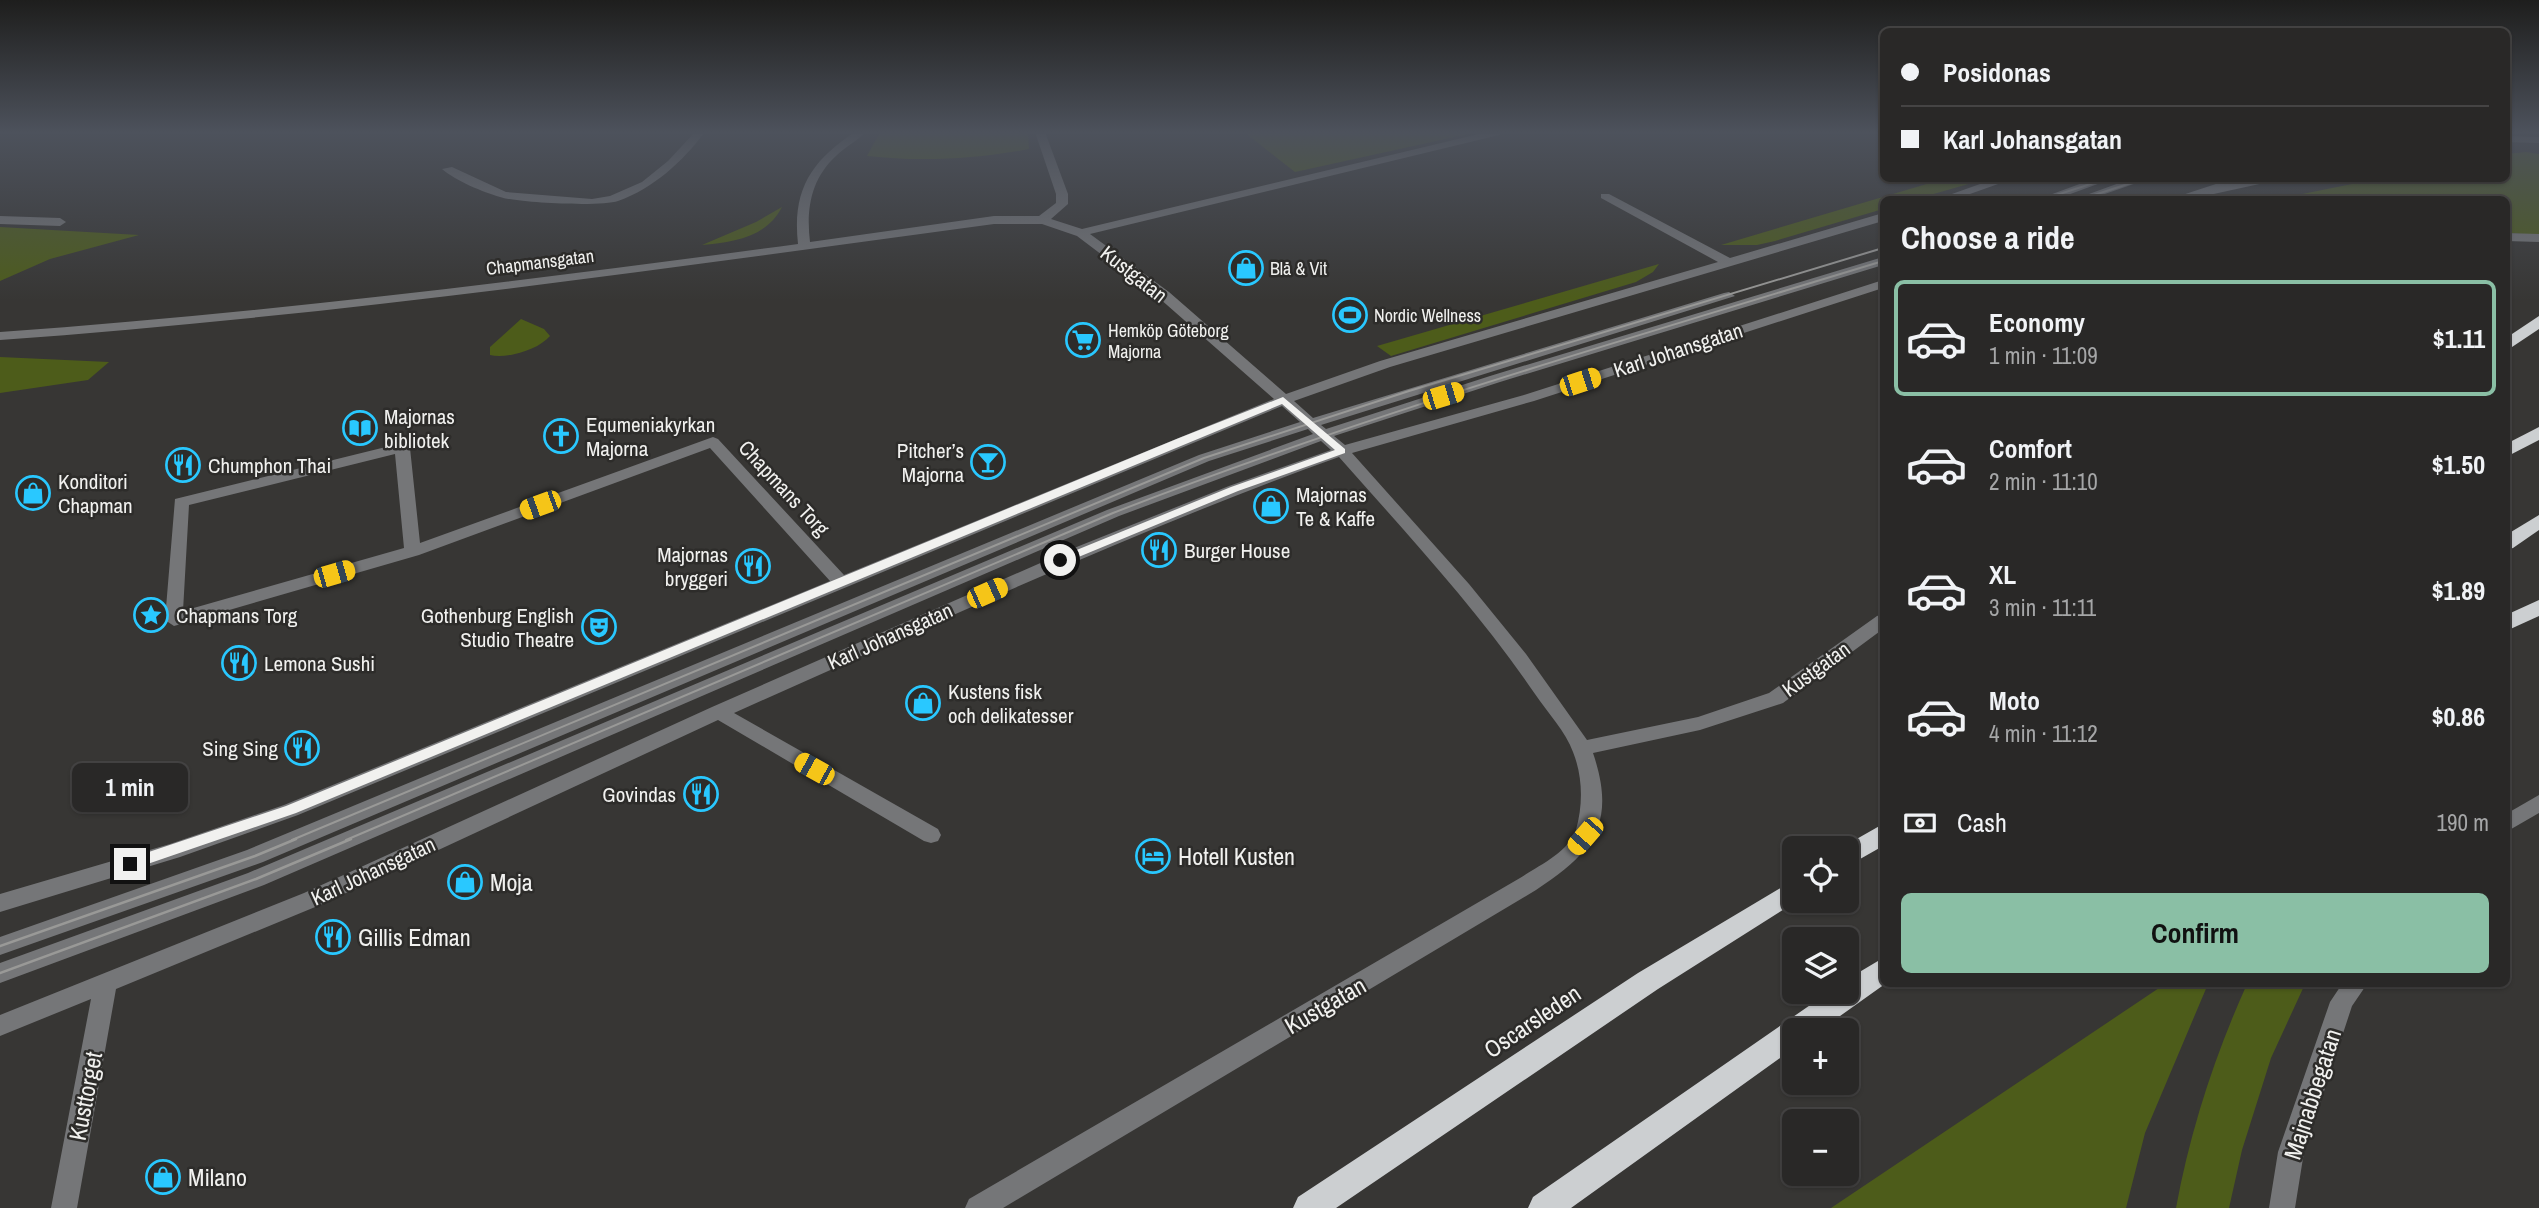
<!DOCTYPE html>
<html lang="en">
<head>
<meta charset="utf-8">
<style>
	:root { --surface:#292827; --page:#31302f; --text:#f1f3f6; --muted:#a5a6a7; --line:#454444; --accent:#8abfa5 }
	body { margin:0; font-family:"Archivo Narrow",sans-serif; background:var(--page); color:var(--text); height:100vh; display:flex; flex-direction:column; font-size:26px; white-space:nowrap }
	* { box-sizing:border-box; margin:0 }
	p { font-size:23px; color:var(--muted) }
	.icon { flex:none; width:38px; height:38px; fill:none; stroke:currentColor; stroke-width:2; stroke-linecap:round; stroke-linejoin:round }
	.map { position:relative; flex:1; overflow:hidden }
	.side { position:absolute; left:1880px; top:196px; width:630px; height:791px; display:flex; flex-direction:column; background:var(--surface); border-radius:10px; box-shadow:0 2px 5px #0004,0 0 0 2px var(--line) }
	.side>* { flex:none }
	.hud { position:absolute; left:1880px; top:28px; width:630px; height:154px; border-radius:10px; box-shadow:0 2px 5px #0004,0 0 0 2px var(--line); display:grid; align-content:center; height:154px; padding:0 21px; background:var(--surface) }
	.fabs { position:absolute; left:1782px; top:836px; display:grid; gap:14px }
	.fabs a { display:grid; place-items:center; width:77px; height:77px; border-radius:10px; background:var(--surface); box-shadow:0 2px 5px #0004,0 0 0 2px var(--line); font-size:35px }
	.end { position:absolute; width:32px; height:32px; margin:-16px; border:9px solid #f1f1ef; background:#111; box-shadow:0 0 0 4px #111 }
	.from { border-radius:50% }
	.bubble { position:absolute; height:49px; border-radius:10px; background:var(--surface); box-shadow:0 2px 5px #0004,0 0 0 2px var(--line); font-size:23px; font-weight:800; line-height:49px; text-align:center }
	.car { position:absolute; width:21px; height:42px; margin:-21px -10px; border-radius:9px; box-shadow:0 0 5px 2px #0007; background:linear-gradient(#f5c518 24%,#345 0 40%,#f5c518 0 76%,#345 0 86%,#f5c518 0) }
	.hud b { display:flex; align-items:center; gap:24px; height:66px; font-size:26px }
	.hud b+b { border-top:2px solid var(--line) }
	.hud i { width:18px; height:18px; background:var(--text) }
	ul { padding:0; list-style:none }
	li { display:flex; align-items:center; gap:21px; height:116px; margin:0 14px 10px; padding:0 7px; border:4px solid transparent; border-radius:10px }
	li div { flex:1 }
	li b { display:block; font-size:26px }
	li em { font-style:normal; font-weight:800 }
	li.selected { border-color:var(--accent) }
	li>.icon { width:63px; height:63px; stroke-width:1.5 }
	h2 { padding:0 21px; font-size:32px; line-height:84px }
	.pay { display:flex; align-items:center; gap:18px; height:77px; padding:0 21px; font-size:26px }
	.pay p { margin-inline-start:auto }
	.button { display:flex; gap:14px; margin-top:auto; padding:14px 21px }
	.button a { flex:1; height:80px; border-radius:10px; background:var(--accent); color:#111; font-size:28px; font-weight:800; line-height:80px; text-align:center }
	.map>svg:first-child { display:block }
</style>
</head>
<body>
<div class="map">
<svg width="2539" height="1208" viewBox="0 0 2539 1208">
	<rect width="100%" height="100%" fill="#373634"/>
	<g fill="#4d5c1a">
		<path d="M880,132H1028L1029,149C975,159 921,162 867,156Z"/>
		<path d="M1244,132H1477L1295,172Z"/>
		<path d="M2526,152L2539,154V235L2506,233V200H2272L2377,179L2506,178V154Z"/>
		<path d="M1947,178L1986,179L1916,199L1883,200V209L1775,241L1757,245H1721Z"/>
		<path d="M782,207C766,238 733,242 702,245L756,222Z"/>
		<path d="M0,227L139,235L50,259L0,281Z"/>
		<path d="M1659,264L1653,272L1636,282L1391,356L1377,346Z"/>
		<path d="M521,319L544,329L550,336C538,350 507,359 490,355V347Z"/>
		<path d="M0,357L109,362L88,380L0,393Z"/>
		<path d="M2165,984H2208L2145,1133L2126,1208H1831Z"/>
		<path d="M2247,984H2305L2271,1058L2242,1150L2229,1208H2176C2190,1131 2215,1055 2247,984Z"/>
	</g>
	<g fill="none" stroke-linecap="round" stroke-linejoin="round">
		<g fill="#757678" fill-rule="evenodd">
			<path d="M695,132H705C682,162 654,188 618,201C601,207 518,203 500,197C483,192 456,181 442,169L452,167L506,192L592,199L610,196L642,182L668,161Z"/>
			<path d="M855,132H866C857,141 845,147 836,156C811,179 806,209 810,242L994,216H1039L1056,203V194L1035,132H1045L1068,194V204L1051,219L1082,229L1487,132H1504L1499,135L1090,234L1169,292L1286,394L1380,361L1718,262L1601,198V194H1609L1730,258L1883,213V221L1390,367L1294,401L1313,418L1724,293L1729,292L1735,296L1321,425L1326,429L1490,376L1883,257V265L1500,382L1334,436L1345,445L1524,395L1883,280V288L1534,401L1352,453L1469,584L1526,654L1587,740L1698,717L1769,693L1877,616L1883,614V629L1783,703L1700,730L1593,753C1617,824 1593,852 1536,890L1003,1208H965L969,1199L1520,878C1538,866 1569,852 1576,830C1583,805 1583,777 1573,752C1566,732 1547,712 1535,694C1478,610 1407,534 1339,457C1133,531 934,624 734,713L938,829L941,835L938,841L931,843L924,841L718,720L320,905L116,989L77,1208H51L91,999L0,1036V1015L304,893L712,707L1079,546L1229,486L1331,450L1321,441L1119,516L264,885L0,983V963L248,873L1107,510L1313,434L1308,429L1209,461L263,862L0,955V937L247,850L1199,455L1300,422L1282,406L298,815L180,857L0,912V894L170,844L284,805L830,581L710,448L419,555L174,626L165,620L175,499L402,443L410,448L420,543L713,437L718,439L844,575L1274,399L1159,298L1077,236L1042,224H994C664,269 333,316 0,340V332C267,313 532,280 798,244C792,190 811,161 855,132ZM395,454L404,548L183,611L189,505Z"/>
			<path d="M2506,136L2539,137V143L2506,142Z"/>
			<path d="M1997,178H2015L1953,200H1935Z"/>
			<path d="M2096,178H2114L2054,200H2036Z"/>
			<path d="M2133,178H2151L2099,196L2089,194Z"/>
			<path d="M2258,178H2287L2186,200H2167L2219,183Z"/>
			<path d="M0,216L60,218L66,222L60,226L0,224Z"/>
			<path d="M2506,233L2539,234V242L2506,241Z"/>
			<path d="M2539,795V813L2506,832V814Z"/>
			<path d="M2342,984H2367L2352,1006L2304,1152L2295,1208H2269L2278,1152L2330,1002Z"/>
		</g>
		<g fill="#cccfd1" fill-rule="evenodd">
			<path d="M2539,316V329L2506,351V338Z"/>
			<path d="M2539,427V440L2506,457V444Z"/>
			<path d="M2539,515V530L2513,548L2506,550V535Z"/>
			<path d="M2539,600V616L2506,631V615Z"/>
			<path d="M1883,824V846L1846,867V849H1839Z"/>
			<path d="M1794,880V901H1797L1658,989L1336,1208H1293L1298,1197L1638,973Z"/>
			<path d="M1883,958V984H1885L1819,1031H1794V1048L1571,1208H1528L1533,1197L1829,992H1846V980Z"/>
		</g>
		<g stroke="#999997" stroke-width="2">
			<path d="M2041,200L2109,178"/>
			<path d="M2079,200L2146,178"/>
			<path d="M292,840L1204,458L1409,391L1883,248"/>
			<path d="M346,840L1113,513C1365,415 1624,340 1883,261"/>
		</g>
		<g stroke="#999997" stroke-width="2.5">
			<path d="M0,946L255,856L296,839"/>
			<path d="M0,973L256,879L351,839"/>
		</g>
	</g>
	<linearGradient id="sky" x2="0" y2="1"><stop stop-color="#1e1e1d"/><stop offset="0.44" stop-color="#4d525c"/><stop offset="1" stop-color="#4d525c" stop-opacity="0"/></linearGradient>
	<rect width="2539" height="301" fill="url(#sky)"/>
	<path fill="#f1f1ef" d="M1283,397L1345,449V453L1238,491L1064,563H1057V558L1231,487L1335,450L1282,404L296,813L130,870L123,864L125,860L286,806L1179,438Z"/>
	<defs>
		<g id="shop-ring" transform="scale(1.75)"><circle r="9.5" fill="#2d2c2a" stroke="#29c8ff" stroke-width="1.5"/><path d="M-5-2.5h2.3a2.7 3.5 0 0 1 5.4 0H5L5.5 6h-11ZM-1.5-2.5h3a1.5 2.3 0 0 0-3 0Z" fill="#29c8ff"/></g>
		<g id="stadium-ring" transform="scale(1.75)"><circle r="9.5" fill="#2d2c2a" stroke="#29c8ff" stroke-width="1.5"/><path d="M0-5a6.5 5 0 1 0 0 10a6.5 5 0 1 0 0-10ZM-3.5-1.8h7v3.6h-7Z" fill="#29c8ff"/></g>
		<g id="supermarket-ring" transform="scale(1.75)"><circle r="9.5" fill="#2d2c2a" stroke="#29c8ff" stroke-width="1.5"/><path d="M-6-5.5h2.5l.6 2H6L4.5 2H-2.5L-4.4-4H-6ZM-1.5 3.2a1.3 1.3 0 1 0 .1 0ZM3 3.2a1.3 1.3 0 1 0 .1 0Z" fill="#29c8ff"/></g>
		<g id="library-ring" transform="scale(1.75)"><circle r="9.5" fill="#2d2c2a" stroke="#29c8ff" stroke-width="1.5"/><path d="M-6-4Q-3-5.5-.7-3.5V5Q-3 3-6 4ZM6-4Q3-5.5 .7-3.5V5Q3 3 6 4Z" fill="#29c8ff"/></g>
		<g id="church-ring" transform="scale(1.75)"><circle r="9.5" fill="#2d2c2a" stroke="#29c8ff" stroke-width="1.5"/><path d="M-1.2-6h2.4v3.5h3.3v2.4h-3.3V6h-2.4V-.1h-3.3v-2.4h3.3Z" fill="#29c8ff"/></g>
		<g id="bar-ring" transform="scale(1.75)"><circle r="9.5" fill="#2d2c2a" stroke="#29c8ff" stroke-width="1.5"/><path d="M-6-5H6L.8 .8V4.5H3.5V6h-7V4.5H-.8V.8Z" fill="#29c8ff"/></g>
		<g id="restaurant-ring" transform="scale(1.75)"><circle r="9.5" fill="#2d2c2a" stroke="#29c8ff" stroke-width="1.5"/><path d="M-5-6h1v4h1v-4h1v4h1v-4h1v5L-1.5 .5V6h-2V.5L-5-1ZM5-6V6H3V1.5H1.5Q1.5-4 5-6Z" fill="#29c8ff"/></g>
		<g id="sight-ring" transform="scale(1.75)"><circle r="9.5" fill="#2d2c2a" stroke="#29c8ff" stroke-width="1.5"/><path d="M0-6L1.8-2.2L6-1.7L2.9 1.2L3.7 5.4L0 3.3L-3.7 5.4L-2.9 1.2L-6-1.7L-1.8-2.2Z" fill="#29c8ff"/></g>
		<g id="theatre-ring" transform="scale(1.75)"><circle r="9.5" fill="#2d2c2a" stroke="#29c8ff" stroke-width="1.5"/><path d="M-5-5.5Q0-4 5-5.5V0Q5 5 0 6Q-5 5-5 0ZM-3.3-2.5H-1v1.5H-3.3ZM1-2.5H3.3v1.5H1ZM-2.8 1Q0 5.5 2.8 1Z" fill="#29c8ff"/></g>
		<g id="hotel-ring" transform="scale(1.75)"><circle r="9.5" fill="#2d2c2a" stroke="#29c8ff" stroke-width="1.5"/><path d="M-6-4.5h1.5V1H6V5H4.5V3h-9V5H-6ZM-4 0a1.8 1.8 0 1 1 3.6 0ZM.5 0V-2.5h3Q6-2.5 6 0Z" fill="#29c8ff"/></g>
	</defs>
	<g fill-rule="evenodd">
		<use href="#shop-ring" x="1246" y="268"/>
		<use href="#stadium-ring" x="1350" y="315"/>
		<use href="#supermarket-ring" x="1083" y="340"/>
		<use href="#library-ring" x="360" y="428"/>
		<use href="#church-ring" x="561" y="436"/>
		<use href="#bar-ring" x="988" y="462"/>
		<use href="#restaurant-ring" x="183" y="465"/>
		<use href="#shop-ring" x="33" y="493"/>
		<use href="#shop-ring" x="1271" y="506"/>
		<use href="#restaurant-ring" x="1159" y="550"/>
		<use href="#restaurant-ring" x="753" y="566"/>
		<use href="#sight-ring" x="151" y="615"/>
		<use href="#theatre-ring" x="599" y="627"/>
		<use href="#restaurant-ring" x="239" y="663"/>
		<use href="#shop-ring" x="923" y="703"/>
		<use href="#restaurant-ring" x="302" y="748"/>
		<use href="#restaurant-ring" x="701" y="794"/>
		<use href="#hotel-ring" x="1153" y="856"/>
		<use href="#shop-ring" x="465" y="882"/>
		<use href="#restaurant-ring" x="333" y="937"/>
		<use href="#shop-ring" x="163" y="1177"/>
	</g>
	<g text-anchor="middle" dominant-baseline="central" stroke-width="5" stroke-linejoin="round" paint-order="stroke">
		<g font-size="18" fill="#f1f1ef" stroke="#2d2c2a">
			<text transform="translate(540 262) rotate(-7)">Chapmansgatan</text>
		</g>
		<g font-size="18" fill="#f1f1ef" stroke="#2d2c2a" text-anchor="start">
			<text x="1270" y="268">Blå &amp; Vit</text>
			<text x="1374" y="315">Nordic Wellness</text>
			<text x="1108" y="330">Hemköp Göteborg<tspan x="1108" dy="21">Majorna</tspan></text>
		</g>
		<g font-size="21" fill="#f1f1ef" stroke="#2d2c2a">
			<text transform="translate(1134 274) rotate(38)">Kustgatan</text>
			<text transform="translate(1678 350) rotate(-18)">Karl Johansgatan</text>
			<text transform="translate(784 488) rotate(47)">Chapmans Torg</text>
			<text transform="translate(890 636) rotate(-24)">Karl Johansgatan</text>
			<text transform="translate(1816 669) rotate(-36)">Kustgatan</text>
			<text transform="translate(373 871) rotate(-25)">Karl Johansgatan</text>
		</g>
		<g font-size="21" fill="#f1f1ef" stroke="#2d2c2a" text-anchor="start">
			<text x="384" y="416">Majornas<tspan x="384" dy="24">bibliotek</tspan></text>
			<text x="586" y="424">Equmeniakyrkan<tspan x="586" dy="24">Majorna</tspan></text>
			<text x="964" y="450" text-anchor="end">Pitcher’s<tspan x="964" dy="24">Majorna</tspan></text>
			<text x="208" y="465">Chumphon Thai</text>
			<text x="58" y="481">Konditori<tspan x="58" dy="24">Chapman</tspan></text>
			<text x="1296" y="494">Majornas<tspan x="1296" dy="24">Te &amp; Kaffe</tspan></text>
			<text x="1184" y="550">Burger House</text>
			<text x="728" y="554" text-anchor="end">Majornas<tspan x="728" dy="24">bryggeri</tspan></text>
			<text x="176" y="615">Chapmans Torg</text>
			<text x="574" y="615" text-anchor="end">Gothenburg English<tspan x="574" dy="24">Studio Theatre</tspan></text>
			<text x="264" y="663">Lemona Sushi</text>
			<text x="948" y="691">Kustens fisk<tspan x="948" dy="24">och delikatesser</tspan></text>
			<text x="278" y="748" text-anchor="end">Sing Sing</text>
			<text x="676" y="794" text-anchor="end">Govindas</text>
		</g>
		<g font-size="24" fill="#f1f1ef" stroke="#2d2c2a" text-anchor="start">
			<text x="1178" y="856">Hotell Kusten</text>
			<text x="490" y="882">Moja</text>
			<text x="358" y="937">Gillis Edman</text>
			<text x="188" y="1177">Milano</text>
		</g>
		<g font-size="24" fill="#f1f1ef" stroke="#2d2c2a">
			<text transform="translate(1325 1005) rotate(-30)">Kustgatan</text>
			<text transform="translate(1532 1021) rotate(-34)">Oscarsleden</text>
			<text transform="translate(2312 1094) rotate(-72)">Majnabbegatan</text>
			<text transform="translate(85 1096) rotate(-79)">Kusttorget</text>
		</g>
	</g>
</svg>
<div class="fabs">
<a><svg class="icon" aria-label="locate" viewBox="0 0 24 24"><circle cx="12" cy="12" r="6"/><path d="M12 2v4M12 18v4M2 12h4M18 12h4"/></svg></a>
<a><svg class="icon" aria-label="layers" viewBox="0 0 24 24"><path d="M12 4l9 5-9 5-9-5zM3 14l9 5 9-5"/></svg></a>
<a>+</a>
<a>−</a>
</div>
<i class="end from" style="left:1060px;top:560px"></i>
<i class="end" style="left:130px;top:864px"></i>
<div class="bubble" style="left:72px;top:763px;width:116px">1 min</div>
<i class="car" style="left:1580px;top:382px;rotate:72deg"></i>
<i class="car" style="left:1443px;top:396px;rotate:73deg"></i>
<i class="car" style="left:540px;top:505px;rotate:250deg"></i>
<i class="car" style="left:334px;top:574px;rotate:74deg"></i>
<i class="car" style="left:987px;top:593px;rotate:66deg"></i>
<i class="car" style="left:814px;top:769px;rotate:299deg"></i>
<i class="car" style="left:1585px;top:836px;rotate:221deg"></i>
<div class="hud">
<b><i class="from"></i>Posidonas</b>
<b><i></i>Karl Johansgatan</b>
</div>
<section class="side">
<h2>Choose a ride</h2>
<ul>
<li class="selected"><svg class="icon" aria-label="car" viewBox="0 0 24 24"><path d="M5 17H2v-5l4-1 3-4h7l3 4 3 1v5h-3M9 17h6M6 11h13"/><circle cx="7" cy="17" r="2"/><circle cx="17" cy="17" r="2"/></svg><div><b>Economy</b><p>1 min · 11:09</p></div><em>$1.11</em></li>
<li><svg class="icon" aria-label="car" viewBox="0 0 24 24"><path d="M5 17H2v-5l4-1 3-4h7l3 4 3 1v5h-3M9 17h6M6 11h13"/><circle cx="7" cy="17" r="2"/><circle cx="17" cy="17" r="2"/></svg><div><b>Comfort</b><p>2 min · 11:10</p></div><em>$1.50</em></li>
<li><svg class="icon" aria-label="car" viewBox="0 0 24 24"><path d="M5 17H2v-5l4-1 3-4h7l3 4 3 1v5h-3M9 17h6M6 11h13"/><circle cx="7" cy="17" r="2"/><circle cx="17" cy="17" r="2"/></svg><div><b>XL</b><p>3 min · 11:11</p></div><em>$1.89</em></li>
<li><svg class="icon" aria-label="car" viewBox="0 0 24 24"><path d="M5 17H2v-5l4-1 3-4h7l3 4 3 1v5h-3M9 17h6M6 11h13"/><circle cx="7" cy="17" r="2"/><circle cx="17" cy="17" r="2"/></svg><div><b>Moto</b><p>4 min · 11:12</p></div><em>$0.86</em></li>
</ul>
<div class="pay"><svg class="icon" aria-label="cash" viewBox="0 0 24 24"><path d="M3 7h18v10H3z"/><circle cx="12" cy="12" r="2"/></svg>Cash<p>190 m</p></div>
<div class="button"><a>Confirm</a></div>
</section>
</div>
</body>
</html>
